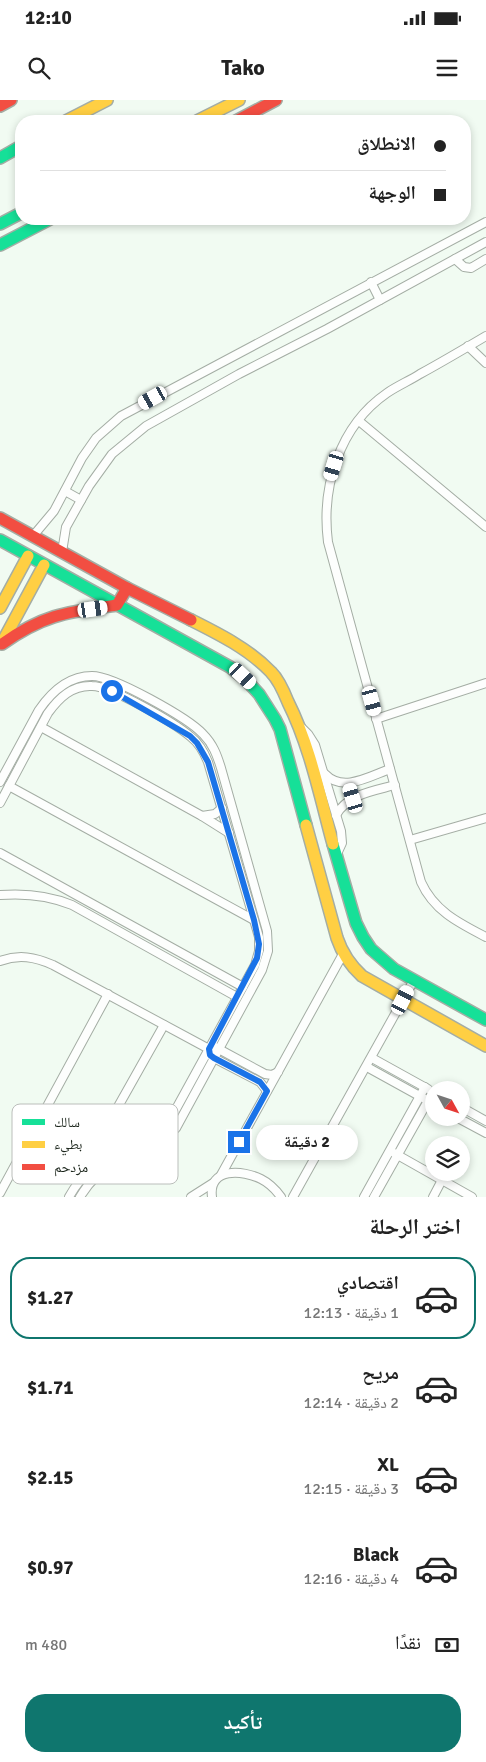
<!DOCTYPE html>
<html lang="ar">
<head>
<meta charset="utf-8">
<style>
	:root { --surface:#fff; --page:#f2f2f2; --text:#222; --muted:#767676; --line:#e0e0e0; --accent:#0f766e }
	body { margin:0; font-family:Signika,"Noto Naskh Arabic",sans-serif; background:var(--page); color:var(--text); direction:rtl; height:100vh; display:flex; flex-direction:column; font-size:19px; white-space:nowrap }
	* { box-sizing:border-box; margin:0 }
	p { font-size:16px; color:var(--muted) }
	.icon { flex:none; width:28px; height:28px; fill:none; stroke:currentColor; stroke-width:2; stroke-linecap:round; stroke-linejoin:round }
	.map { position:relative; height:1097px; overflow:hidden; direction:ltr }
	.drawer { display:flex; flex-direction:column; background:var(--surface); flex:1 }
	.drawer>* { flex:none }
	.top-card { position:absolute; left:15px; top:15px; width:456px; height:110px; border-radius:20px; box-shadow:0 2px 8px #0003; direction:rtl; display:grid; align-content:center; height:110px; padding:0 25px; background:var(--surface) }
	.needle { width:32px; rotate:130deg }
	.fabs { position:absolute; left:425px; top:981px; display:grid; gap:10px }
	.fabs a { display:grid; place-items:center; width:45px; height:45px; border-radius:50%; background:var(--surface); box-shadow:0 2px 8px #0003; font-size:25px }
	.end { position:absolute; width:22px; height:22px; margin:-11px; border:6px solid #1a73e8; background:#fff; box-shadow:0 0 0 2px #fff }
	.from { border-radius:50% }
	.bubble { position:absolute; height:35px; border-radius:18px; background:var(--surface); box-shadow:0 2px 8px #0003; font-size:16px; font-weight:700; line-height:35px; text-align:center; direction:rtl }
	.car { position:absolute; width:15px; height:30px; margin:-15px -8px; border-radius:6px; box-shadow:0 0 4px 1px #0007; background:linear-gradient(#fff 24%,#345 0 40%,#fff 0 76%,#345 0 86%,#fff 0) }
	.top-card b { display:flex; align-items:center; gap:18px; height:48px; font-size:19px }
	.top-card b+b { border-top:1px solid var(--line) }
	.top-card i { width:12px; height:12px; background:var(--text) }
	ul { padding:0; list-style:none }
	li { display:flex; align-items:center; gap:15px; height:82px; margin:0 10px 8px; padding:0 15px; border:2px solid transparent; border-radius:20px }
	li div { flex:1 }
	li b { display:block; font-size:19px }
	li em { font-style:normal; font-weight:700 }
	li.on { border-color:var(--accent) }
	li>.icon { width:45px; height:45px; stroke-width:1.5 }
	h2 { padding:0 25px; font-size:22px; line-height:60px }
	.pay { display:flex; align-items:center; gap:12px; height:55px; padding:0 25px; font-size:19px }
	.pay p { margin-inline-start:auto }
	.action { display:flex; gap:10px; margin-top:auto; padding:10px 25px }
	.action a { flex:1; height:58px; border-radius:20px; background:var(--accent); color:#fff; font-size:20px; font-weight:700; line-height:58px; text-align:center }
	.status { display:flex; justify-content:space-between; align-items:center; height:35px; padding:0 25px; background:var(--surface); direction:ltr }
	.status svg { height:14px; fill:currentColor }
	header { display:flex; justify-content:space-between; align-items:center; height:65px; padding:0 25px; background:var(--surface); font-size:22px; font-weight:700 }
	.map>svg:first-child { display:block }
</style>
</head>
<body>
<div class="status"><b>12:10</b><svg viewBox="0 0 49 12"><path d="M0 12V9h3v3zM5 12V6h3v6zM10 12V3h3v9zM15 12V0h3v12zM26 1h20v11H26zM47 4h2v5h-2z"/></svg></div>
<header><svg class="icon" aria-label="menu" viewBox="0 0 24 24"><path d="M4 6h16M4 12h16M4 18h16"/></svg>Tako<svg class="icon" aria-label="search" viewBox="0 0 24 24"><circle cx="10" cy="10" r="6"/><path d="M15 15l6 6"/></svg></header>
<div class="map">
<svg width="486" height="1097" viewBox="0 0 486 1097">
	<rect width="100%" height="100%" fill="#f1fbf2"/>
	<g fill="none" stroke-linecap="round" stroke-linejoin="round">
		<g stroke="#a4ada4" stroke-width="10">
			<g id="street">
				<path d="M455,159L464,167L471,168L486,159"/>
				<path d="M371,182L380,200"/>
				<path d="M486,236C464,249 442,262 420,274C409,281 397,286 387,293C339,326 321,387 328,442L421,782C434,811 459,823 486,837"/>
				<path d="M468,246L486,263"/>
				<path d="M359,321L486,427"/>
				<path d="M65,391L81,400"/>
				<path d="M33,436L54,411L82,358L96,338L121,316L486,122"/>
				<path d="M62,452L66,427L89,386L112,354L146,326L239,274L327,229L486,142"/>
				<path d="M376,619L486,583"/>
				<path d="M41,627L202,716L229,733"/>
				<path d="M301,627L308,634L315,645L341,731L342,743L336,756"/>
				<path d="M325,674C343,693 370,676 390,669"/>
				<path d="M0,682L39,610C52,591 69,576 92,576C114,576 188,618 203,634C213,644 217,655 221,668L267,831L268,851L262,870L176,1028C160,1047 137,1050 116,1062C101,1070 89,1082 80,1097"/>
				<path d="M9,686L254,820"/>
				<path d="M0,703L48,613C59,598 72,585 92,586C111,586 175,623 191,637C199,643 204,652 208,662L259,837V851L255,865L170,1020C158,1036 141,1040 124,1048C101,1058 81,1075 69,1097"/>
				<path d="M336,715C348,694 373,691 395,685"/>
				<path d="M202,716L215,714L222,708"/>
				<path d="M410,740L486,718"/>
				<path d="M0,753L243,887"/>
				<path d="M0,795C26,793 48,795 72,805L237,897"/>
				<path d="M0,861C19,854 35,857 53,865L209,949L212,957L260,982L267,991"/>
				<path d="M215,947L265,974L272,975L278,972"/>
				<path d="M372,958L428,989"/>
				<path d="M367,967L434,1004"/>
				<path d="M461,1007L486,1021"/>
				<path d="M458,1018L486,1033"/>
				<path d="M394,1053L472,1097"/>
				<path d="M83,1074L106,1028L164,925"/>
				<path d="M221,1075L343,854"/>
				<path d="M0,1093L108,894"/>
				<path d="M191,1097L213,1083"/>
				<path d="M212,1097C208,1067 243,1070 261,1079C269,1083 276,1090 281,1097"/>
				<path d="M293,1097L414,880"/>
				<path d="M364,1097L425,987"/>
				<path d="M374,1097L433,992"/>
				<path d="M433,1097L442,1080"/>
			</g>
		</g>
		<g stroke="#a4ada4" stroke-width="14">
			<g id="fast">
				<path d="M0,58L21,46"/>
				<path d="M0,124L21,113"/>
				<path d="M0,145L50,119"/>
				<path d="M0,440L230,567L246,580L259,594L275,619L280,629L306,725"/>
				<path d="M333,744L356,823L363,837L371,849L394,869L486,920"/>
			</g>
		</g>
		<g stroke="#a4ada4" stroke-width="14">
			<g id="slow">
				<path d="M66,21L107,0"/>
				<path d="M197,21L239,0"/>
				<path d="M0,508L28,456"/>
				<path d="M191,520C219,534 249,549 271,572C279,580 284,592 288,602C310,646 320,696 333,744"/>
				<path d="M3,541L44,465"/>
				<path d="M306,725L337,838C342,853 350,865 362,876L486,946"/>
			</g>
		</g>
		<g stroke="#a4ada4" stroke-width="14">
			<g id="jam">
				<path d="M0,6L11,0"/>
				<path d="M236,21L276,0"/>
				<path d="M0,418L127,488L191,520"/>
				<path d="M2,544C44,514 68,512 117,505L127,488"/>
			</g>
		</g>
		<use href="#street" stroke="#fdfefd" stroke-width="8"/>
		<use href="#fast" stroke="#16e098" stroke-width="11"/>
		<use href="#slow" stroke="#ffcf43" stroke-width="11"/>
		<use href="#jam" stroke="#f24e42" stroke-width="11"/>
	</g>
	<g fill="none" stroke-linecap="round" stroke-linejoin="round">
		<path stroke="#1a73e8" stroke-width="6" d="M112,591L190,636L197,643L208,662L254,820L259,844L257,858L209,949L210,955L214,958L260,982L267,991L239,1042"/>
	</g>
	<rect x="12" y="1004" width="166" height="80" rx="8" fill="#fff" stroke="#bbbebb" stroke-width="1"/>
	<rect x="22" y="1019" width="23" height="6" fill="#16e098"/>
	<rect x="22" y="1041" width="23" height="7" fill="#ffcf43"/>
	<rect x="22" y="1064" width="23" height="6" fill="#f24e42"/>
	<g font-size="14" fill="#1b251b">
		<text x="54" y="1027">سالك</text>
		<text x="54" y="1049">بطيء</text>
		<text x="54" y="1072">مزدحم</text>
	</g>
</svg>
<div class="fabs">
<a><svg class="needle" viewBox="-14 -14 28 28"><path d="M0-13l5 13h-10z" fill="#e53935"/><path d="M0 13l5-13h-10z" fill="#767676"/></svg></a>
<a><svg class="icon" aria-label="layers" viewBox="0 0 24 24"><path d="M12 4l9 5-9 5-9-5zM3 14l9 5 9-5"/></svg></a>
</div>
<i class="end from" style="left:112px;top:591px"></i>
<i class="end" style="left:239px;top:1042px"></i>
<div class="bubble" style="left:256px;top:1025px;width:102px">2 دقيقة</div>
<i class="car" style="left:153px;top:298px;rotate:241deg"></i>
<i class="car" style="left:334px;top:366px;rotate:197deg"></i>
<i class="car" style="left:93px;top:509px;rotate:82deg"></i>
<i class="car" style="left:243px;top:576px;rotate:133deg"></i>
<i class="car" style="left:372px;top:601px;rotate:165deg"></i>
<i class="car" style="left:353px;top:698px;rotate:343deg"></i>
<i class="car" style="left:403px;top:900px;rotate:27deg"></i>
<div class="top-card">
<b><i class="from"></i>الانطلاق</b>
<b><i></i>الوجهة</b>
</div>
</div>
<section class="drawer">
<h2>اختر الرحلة</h2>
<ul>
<li class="on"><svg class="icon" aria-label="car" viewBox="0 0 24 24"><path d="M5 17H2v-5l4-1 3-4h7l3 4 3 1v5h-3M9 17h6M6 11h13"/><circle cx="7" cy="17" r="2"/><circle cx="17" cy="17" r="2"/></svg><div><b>اقتصادي</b><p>1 دقيقة · 12:13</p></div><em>$1.27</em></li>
<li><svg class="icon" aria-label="car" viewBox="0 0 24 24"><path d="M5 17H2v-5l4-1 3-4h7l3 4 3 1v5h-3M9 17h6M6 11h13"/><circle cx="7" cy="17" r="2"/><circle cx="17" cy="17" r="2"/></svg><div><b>مريح</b><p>2 دقيقة · 12:14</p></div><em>$1.71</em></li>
<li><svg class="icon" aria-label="car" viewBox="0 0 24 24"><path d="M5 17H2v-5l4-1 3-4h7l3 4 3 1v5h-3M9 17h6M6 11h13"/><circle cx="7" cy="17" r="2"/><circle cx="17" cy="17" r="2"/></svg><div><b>XL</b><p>3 دقيقة · 12:15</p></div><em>$2.15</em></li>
<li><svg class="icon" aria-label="car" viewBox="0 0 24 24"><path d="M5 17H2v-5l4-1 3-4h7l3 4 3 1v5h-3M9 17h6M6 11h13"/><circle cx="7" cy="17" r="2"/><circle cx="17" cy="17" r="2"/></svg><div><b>Black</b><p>4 دقيقة · 12:16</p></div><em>$0.97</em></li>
</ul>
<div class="pay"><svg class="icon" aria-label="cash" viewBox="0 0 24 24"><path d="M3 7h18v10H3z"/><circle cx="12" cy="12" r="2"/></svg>نقدًا<p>480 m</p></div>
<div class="action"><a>تأكيد</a></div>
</section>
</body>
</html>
